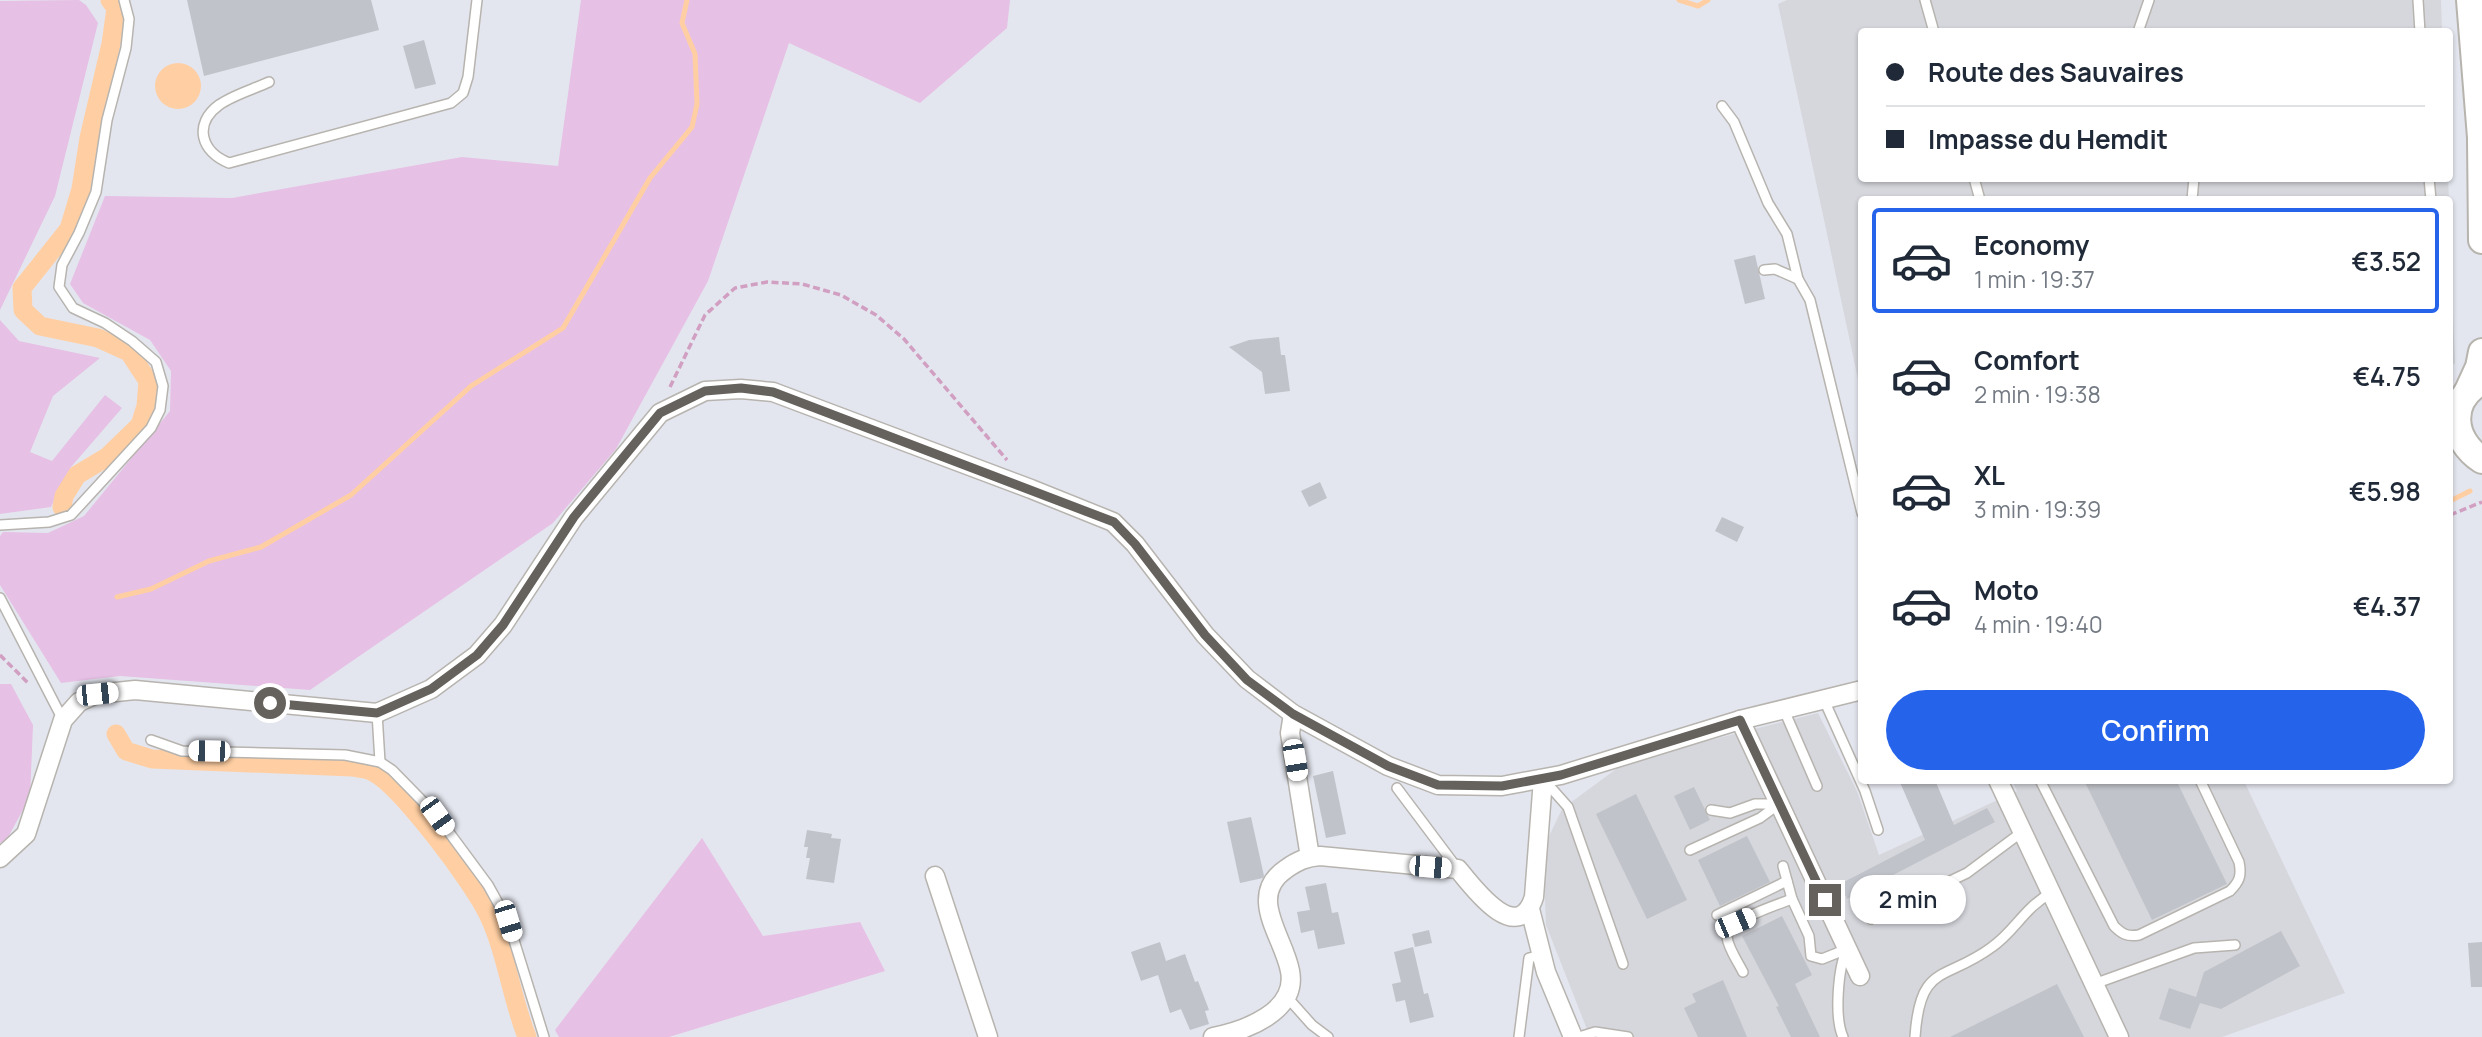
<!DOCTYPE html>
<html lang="en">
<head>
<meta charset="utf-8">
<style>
	:root { --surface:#fff; --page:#f2f2f3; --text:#1f2937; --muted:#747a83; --line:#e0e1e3; --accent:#2563eb }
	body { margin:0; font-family:Manrope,sans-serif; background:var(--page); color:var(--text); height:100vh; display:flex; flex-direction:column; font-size:26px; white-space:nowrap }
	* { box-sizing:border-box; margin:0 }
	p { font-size:23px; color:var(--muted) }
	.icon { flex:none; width:38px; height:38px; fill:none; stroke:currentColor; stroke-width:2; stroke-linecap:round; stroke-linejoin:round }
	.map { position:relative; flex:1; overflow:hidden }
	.drawer { position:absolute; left:1858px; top:196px; width:595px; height:588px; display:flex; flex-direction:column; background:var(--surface); border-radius:7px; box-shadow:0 2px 5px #0004 }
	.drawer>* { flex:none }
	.guide { position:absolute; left:1858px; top:28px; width:595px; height:154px; border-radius:7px; box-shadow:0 2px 5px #0004; display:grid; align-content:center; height:154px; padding:0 28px; background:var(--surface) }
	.end { position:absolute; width:32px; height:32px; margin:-16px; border:9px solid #65615c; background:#fff; box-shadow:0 0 0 4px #fff }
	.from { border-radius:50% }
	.bubble { position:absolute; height:49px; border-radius:24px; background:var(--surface); box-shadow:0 2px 5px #0004; font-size:23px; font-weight:600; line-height:49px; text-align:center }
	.car { position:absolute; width:21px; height:42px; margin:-21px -10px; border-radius:9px; box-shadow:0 0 5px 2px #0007; background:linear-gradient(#fff 24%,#345 0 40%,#fff 0 76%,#345 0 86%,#fff 0) }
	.guide b { display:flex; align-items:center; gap:24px; height:66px; font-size:26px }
	.guide b+b { border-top:2px solid var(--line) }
	.guide i { width:18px; height:18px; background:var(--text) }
	ul { padding:12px 0 0; list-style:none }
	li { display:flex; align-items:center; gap:21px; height:105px; margin:0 14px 10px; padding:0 14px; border:4px solid transparent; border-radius:7px }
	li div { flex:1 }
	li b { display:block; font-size:26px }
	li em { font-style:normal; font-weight:600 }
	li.current { border-color:var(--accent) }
	li>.icon { width:63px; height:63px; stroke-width:1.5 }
	.button { display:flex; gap:14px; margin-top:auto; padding:14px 28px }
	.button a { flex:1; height:80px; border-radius:42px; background:var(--accent); color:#fff; font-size:28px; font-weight:600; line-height:80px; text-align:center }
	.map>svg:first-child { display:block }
</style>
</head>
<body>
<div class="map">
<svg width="2482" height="1037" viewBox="0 0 2482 1037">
	<rect width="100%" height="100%" fill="#e4e6ef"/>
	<g fill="#d6d7dd">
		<path d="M1787,0H2441L2442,31L1862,32V178H2448L2449,199L1862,200V398L1778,4Z"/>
		<path d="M2450,236L2455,363L2450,367Z"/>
		<path d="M1818,713L1857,791L1879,855L2017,791L2012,781H2244L2345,993L2222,1037H1590L1546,925L1543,849L1562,809L1627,761Z"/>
	</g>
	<g fill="#e6c0e5">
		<path d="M79,0L86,5L98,23L55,196L0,310V1Z"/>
		<path d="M581,0H1010L1007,28L920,103L789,43L708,281L616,449L553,523L310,690L120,676L61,683L0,585V536L3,532L48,533L84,516L170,411L171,371L150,340L83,303L70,284L105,196L232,198L462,157L558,166Z"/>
		<path d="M0,320L19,341L100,358L53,396L30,452L52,461L105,395L122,408L71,467L51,507L0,514Z"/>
		<path d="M0,684H11L33,725L30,797L7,839L0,843Z"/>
		<path d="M702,838L763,936L860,922L885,971L669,1037H559L555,1030Z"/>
	</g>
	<circle fill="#ffcfa3" cx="178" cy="86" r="23"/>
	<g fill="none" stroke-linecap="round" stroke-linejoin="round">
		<g stroke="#ffcfa3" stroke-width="5">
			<path d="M1679,0L1698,6L1708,0"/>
			<path d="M2450,501L2470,491"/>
			<path d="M117,597L151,589L209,561L261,547L351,495L471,386L563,328L650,178L692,127L697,104L695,54L682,23L687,0"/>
		</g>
		<g stroke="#ffcfa3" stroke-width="19">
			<path d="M62,507L64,496L77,475L107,457L140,425L146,406L148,381L129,352L98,338L40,326L23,310L22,288L69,229L81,189L89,138L111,44L116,8L110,0"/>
			<path d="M116,734L126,751L152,759L352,767C359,768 367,769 373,772C401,786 474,884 488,914C506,951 511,997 527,1037"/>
		</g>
	</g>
	<g fill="#c0c3c9">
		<path d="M187,0H371L379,30L204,76Z"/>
		<path d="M424,40L436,84L415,89L403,46Z"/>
		<path d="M1755,255L1765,299L1745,304L1734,260Z"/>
		<path d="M1279,337L1281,355H1285L1290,391L1265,394L1262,372L1229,347L1249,340Z"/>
		<path d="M1320,482L1327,498L1309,507L1301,491Z"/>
		<path d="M1722,517L1744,527L1737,542L1715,531Z"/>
		<path d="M1333,771L1346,834L1326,838L1313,776Z"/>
		<path d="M1899,780H1935L1954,825L1987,808L1995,822L1847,899L1840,884L1925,840Z"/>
		<path d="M2084,780H2176L2227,884L2152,920Z"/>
		<path d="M1694,787L1710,820L1690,830L1674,796Z"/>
		<path d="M1636,794L1687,900L1647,919L1596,814Z"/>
		<path d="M1251,817L1264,876L1263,878L1240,883L1227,822Z"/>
		<path d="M807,830L832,834L831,838L841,839L834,883L806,879L810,858H806L808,847H804Z"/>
		<path d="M1747,836L1770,882L1720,906L1698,860Z"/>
		<path d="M1326,883L1332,913L1338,912L1345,944L1318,949L1314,930L1301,933L1297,912L1310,910L1305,887Z"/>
		<path d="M1782,916L1812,975L1795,984L1820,1037H1791L1776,1007L1779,1006L1742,936Z"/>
		<path d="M1429,930L1432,943L1415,947L1412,934Z"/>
		<path d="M2281,931L2300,966L2221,1009L2200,1003L2190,1029L2159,1019L2169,988L2196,997L2204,972Z"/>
		<path d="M1160,942L1166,961L1185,954L1195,982L1198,981L1209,1010L1205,1011L1209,1024L1190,1030L1181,1009L1170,1013L1158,975L1141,981L1131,952Z"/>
		<path d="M2482,942V987H2471L2468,943Z"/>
		<path d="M1413,947L1424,994L1428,993L1434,1017L1410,1023L1405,1000L1396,1002L1392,984L1401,982L1394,952Z"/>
		<path d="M1723,980L1747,1037H1698L1684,1008L1696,1002L1692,994Z"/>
		<path d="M2057,984L2084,1037H1950Z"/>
	</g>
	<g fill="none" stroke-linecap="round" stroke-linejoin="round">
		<g stroke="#b7b4af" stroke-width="12">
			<g id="service">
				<path d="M1925,0L1934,32"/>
				<path d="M2418,0L2420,32"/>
				<path d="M2138,32L2149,0"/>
				<path d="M269,82C254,89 233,95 219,105C193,124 201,152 229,163L451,103L463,93L468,77L477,0"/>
				<path d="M1722,106L1734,122L1768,203L1787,234L1798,279L1810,300L1862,513"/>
				<path d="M1974,178L1980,200"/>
				<path d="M2429,178L2431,200"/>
				<path d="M2192,200L2194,178"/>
				<path d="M1764,270L1775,269L1798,279"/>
				<path d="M0,525L49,522L71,515L151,428L160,410L163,386L156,362L132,341L105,323L73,308L59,287L62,265L79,233L96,192L107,120L126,48L129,19L124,0"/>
				<path d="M0,598L63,720"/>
				<path d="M1824,700L1865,791L1878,830"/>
				<path d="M1784,710L1817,786"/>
				<path d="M377,713L380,762"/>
				<path d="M151,740L182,751L345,755L380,762L392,770L437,816L488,885L508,921L544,1037"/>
				<path d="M1544,780L1568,807L1623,964"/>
				<path d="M2040,780L2114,926C2122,934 2127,937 2139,935L2230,891C2239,882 2242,876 2239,862L2200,780"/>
				<path d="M1397,788L1457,868"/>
				<path d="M1690,850L1760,818L1779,804H1755L1730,813L1711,810"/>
				<path d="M1783,866L1792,899"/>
				<path d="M1717,915L1787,881"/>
				<path d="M1871,919L1967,873L2022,832"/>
				<path d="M1743,972C1738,962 1728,948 1727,937C1727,920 1777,905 1792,899L1809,936L1811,956L1822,959L1847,949C1838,968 1834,1017 1843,1037"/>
				<path d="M2094,984L2194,948L2235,945"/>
				<path d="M1287,997L1312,1025L1328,1037"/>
				<path d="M1519,1037L1529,958L1541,955"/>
				<path d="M1579,1037L1595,1032L1628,1037"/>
				<path d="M1915,1037C1920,962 1945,982 1992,947C2015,931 2024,908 2051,893"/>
			</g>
		</g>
		<g stroke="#b7b4af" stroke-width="21">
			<g id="minor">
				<path d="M1293,714L1290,733L1310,857"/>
				<path d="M1740,720L1860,976"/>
				<path d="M1998,780L2119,1037"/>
				<path d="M0,858L26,834L63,720L79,702L97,694L135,690L377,713L431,689L477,655L503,625L574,517L660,413L705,391L741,389L773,392L1031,489L1113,522L1135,544L1205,635L1247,679L1293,714L1388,766L1438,785L1502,786L1561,775L1740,720L1862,690"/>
				<path d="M935,876L988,1037"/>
				<path d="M1530,909L1546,972L1573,1037"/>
				<path d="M1213,1037C1244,1031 1298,1012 1290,971C1284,937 1246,896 1286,869C1297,861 1306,857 1320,856L1458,869C1474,889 1518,947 1534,897L1543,779"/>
			</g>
		</g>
		<g stroke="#b7b4ae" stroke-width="30">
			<g id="secondary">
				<path d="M2470,0L2482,150"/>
				<path d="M2481,139L2482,240"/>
				<path d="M2482,381C2447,400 2451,440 2482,460"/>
				<path d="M2468,391L2479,367L2482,352"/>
			</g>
		</g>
		<g stroke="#d19fc2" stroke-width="3.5" stroke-dasharray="7 3.5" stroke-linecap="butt">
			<path d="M670,387L705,315L735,288L767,282L802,284L841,295L876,315L904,339L1007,460"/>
			<path d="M2450,515L2482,502"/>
			<path d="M0,655L28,683"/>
		</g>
		<use href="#service" stroke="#fff" stroke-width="9"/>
		<use href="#minor" stroke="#fff" stroke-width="18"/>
		<use href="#secondary" stroke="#fff" stroke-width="26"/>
	</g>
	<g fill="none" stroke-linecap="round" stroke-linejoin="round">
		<path stroke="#65615c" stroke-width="9" d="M270,703L377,713L431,689L477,655L503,625L574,517L660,413L705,391L741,388L773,392L1114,522L1135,544L1205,635L1247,680L1293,714L1388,766L1438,785L1502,786L1561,775L1740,720L1825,900"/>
	</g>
</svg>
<i class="end from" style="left:270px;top:703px"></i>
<i class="end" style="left:1825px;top:900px"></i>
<div class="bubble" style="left:1850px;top:875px;width:116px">2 min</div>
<i class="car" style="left:97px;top:694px;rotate:84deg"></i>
<i class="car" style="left:209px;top:751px;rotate:271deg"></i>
<i class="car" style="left:1295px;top:760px;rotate:170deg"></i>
<i class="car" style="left:437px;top:816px;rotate:144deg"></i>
<i class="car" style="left:1430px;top:867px;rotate:95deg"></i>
<i class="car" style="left:508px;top:921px;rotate:163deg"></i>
<i class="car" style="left:1735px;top:923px;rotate:67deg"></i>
<div class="guide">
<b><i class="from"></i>Route des Sauvaires</b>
<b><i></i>Impasse du Hemdit</b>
</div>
<section class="drawer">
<ul>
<li class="current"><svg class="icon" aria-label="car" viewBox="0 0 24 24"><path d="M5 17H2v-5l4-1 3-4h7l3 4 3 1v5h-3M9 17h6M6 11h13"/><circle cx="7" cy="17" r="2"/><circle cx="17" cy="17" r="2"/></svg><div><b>Economy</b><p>1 min · 19:37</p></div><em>€3.52</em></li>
<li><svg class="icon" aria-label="car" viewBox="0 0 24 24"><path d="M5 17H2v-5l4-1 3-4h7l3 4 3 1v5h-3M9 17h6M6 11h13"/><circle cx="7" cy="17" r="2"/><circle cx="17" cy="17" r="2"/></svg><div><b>Comfort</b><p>2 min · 19:38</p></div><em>€4.75</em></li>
<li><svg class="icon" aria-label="car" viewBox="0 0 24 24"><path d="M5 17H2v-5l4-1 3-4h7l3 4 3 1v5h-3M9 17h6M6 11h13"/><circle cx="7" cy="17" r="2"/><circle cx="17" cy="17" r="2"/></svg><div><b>XL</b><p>3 min · 19:39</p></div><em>€5.98</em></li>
<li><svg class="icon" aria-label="car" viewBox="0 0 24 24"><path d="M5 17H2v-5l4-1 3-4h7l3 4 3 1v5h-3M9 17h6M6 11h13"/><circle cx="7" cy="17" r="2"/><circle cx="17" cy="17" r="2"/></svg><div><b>Moto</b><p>4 min · 19:40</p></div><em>€4.37</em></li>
</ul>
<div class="button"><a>Confirm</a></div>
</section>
</div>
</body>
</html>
